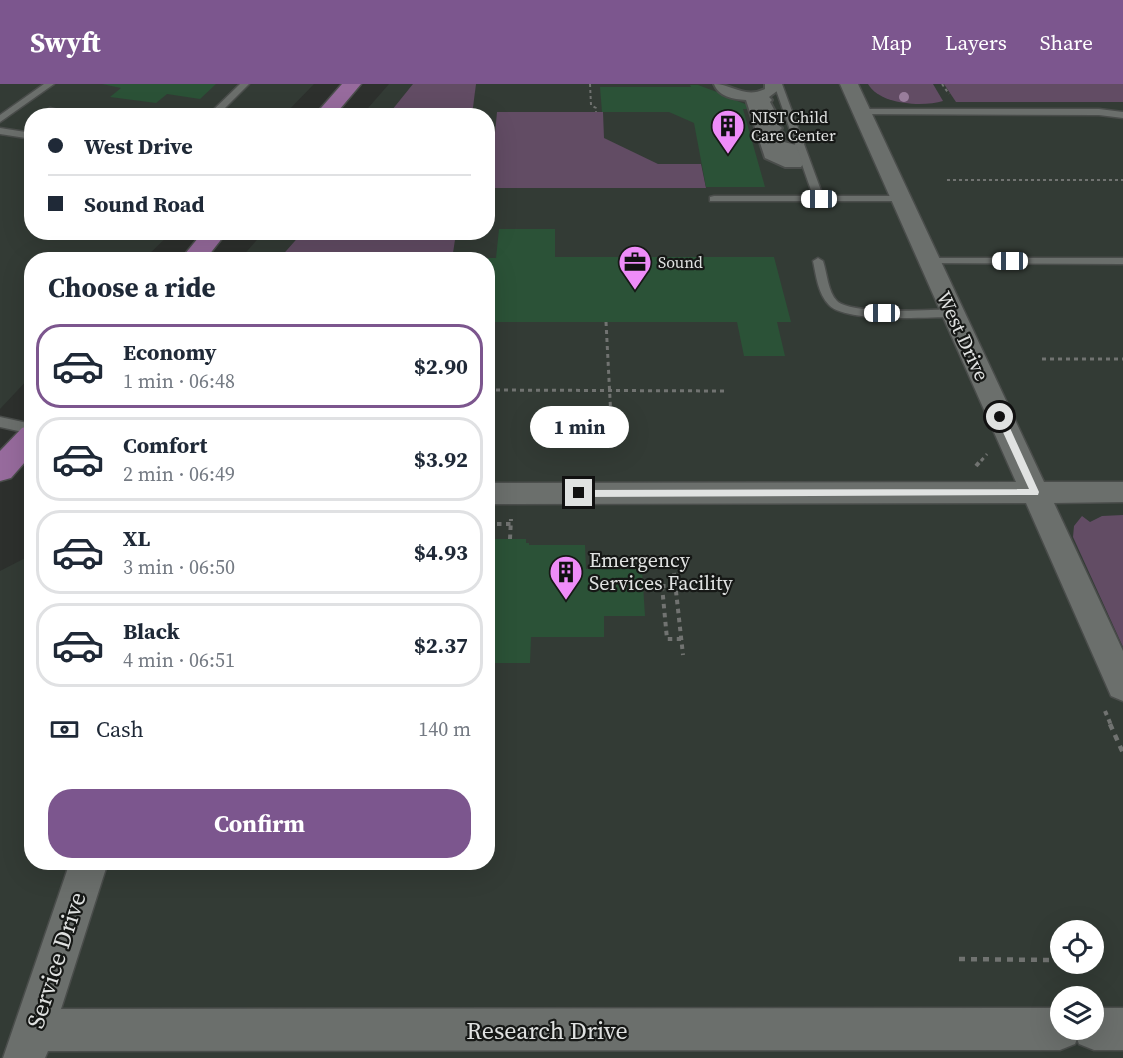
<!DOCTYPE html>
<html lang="en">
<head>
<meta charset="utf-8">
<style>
	:root { --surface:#fff; --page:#f6f6f7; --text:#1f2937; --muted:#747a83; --line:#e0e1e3; --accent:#7c568e }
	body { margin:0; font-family:"Source Serif 4",serif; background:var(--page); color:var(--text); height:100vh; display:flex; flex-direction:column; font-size:22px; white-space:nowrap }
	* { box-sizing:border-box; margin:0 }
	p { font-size:20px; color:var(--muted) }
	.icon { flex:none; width:33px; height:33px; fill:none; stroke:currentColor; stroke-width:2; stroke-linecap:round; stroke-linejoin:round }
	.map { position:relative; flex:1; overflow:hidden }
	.sheet { position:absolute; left:24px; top:168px; width:471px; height:618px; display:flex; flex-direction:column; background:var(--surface); border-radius:24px; box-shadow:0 6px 24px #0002 }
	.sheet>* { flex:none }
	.top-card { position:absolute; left:24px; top:24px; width:471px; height:132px; border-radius:24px; box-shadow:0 6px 24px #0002; display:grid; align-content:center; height:132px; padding:0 24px; background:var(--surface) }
	.controls { position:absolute; left:1050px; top:836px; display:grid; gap:12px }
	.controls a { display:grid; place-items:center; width:54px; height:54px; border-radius:50%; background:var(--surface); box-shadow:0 6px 24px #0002; font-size:30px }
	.end { position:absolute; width:27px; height:27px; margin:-14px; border:8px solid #e0e2e1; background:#111; box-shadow:0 0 0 3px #111 }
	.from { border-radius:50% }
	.bubble { position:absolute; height:42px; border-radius:21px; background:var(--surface); box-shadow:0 6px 24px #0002; font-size:20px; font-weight:700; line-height:42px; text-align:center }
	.car { position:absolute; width:18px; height:36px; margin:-18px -9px; border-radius:8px; box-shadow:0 0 4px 2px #0007; background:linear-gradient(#fff 24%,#345 0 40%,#fff 0 76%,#345 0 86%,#fff 0) }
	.top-card b { display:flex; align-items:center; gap:21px; height:57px; font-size:22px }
	.top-card b+b { border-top:2px solid var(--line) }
	.top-card i { width:15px; height:15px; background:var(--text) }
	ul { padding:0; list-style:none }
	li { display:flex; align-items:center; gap:18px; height:84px; margin:0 12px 9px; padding:0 12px; border:3px solid var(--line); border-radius:24px }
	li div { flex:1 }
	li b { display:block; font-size:22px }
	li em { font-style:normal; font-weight:700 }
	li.active { border-color:var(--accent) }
	li>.icon { width:54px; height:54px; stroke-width:1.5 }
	h2 { padding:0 24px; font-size:27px; line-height:72px }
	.pay { display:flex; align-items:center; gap:15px; height:66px; padding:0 24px; font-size:22px }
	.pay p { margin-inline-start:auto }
	.primary-button { display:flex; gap:12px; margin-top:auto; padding:12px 24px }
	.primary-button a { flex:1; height:69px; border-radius:24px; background:var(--accent); color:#fff; font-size:24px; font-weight:700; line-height:69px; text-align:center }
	header { display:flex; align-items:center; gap:36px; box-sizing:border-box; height:84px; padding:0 30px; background:var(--accent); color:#fff }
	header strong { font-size:28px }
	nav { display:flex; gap:33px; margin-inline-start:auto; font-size:21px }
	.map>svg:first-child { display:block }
</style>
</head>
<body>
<header>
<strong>Swyft</strong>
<nav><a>Map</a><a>Layers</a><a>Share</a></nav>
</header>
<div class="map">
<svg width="1123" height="974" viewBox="0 0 1123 974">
	<rect width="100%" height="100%" fill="#2d302d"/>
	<g fill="#333b35" fill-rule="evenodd">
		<path d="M0,0H314L284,31L32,32V148L171,149L144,175L32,176L31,292L0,325Z"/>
		<path d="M389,0H1123V974H0V487L31,471L32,778H488V176L240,175L263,149L488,148V32L362,31ZM1060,846H1094V879H1060ZM1060,912H1094V945H1060Z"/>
	</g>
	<g fill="#624c64">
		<path d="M413,0H476L472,31H388Z"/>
		<path d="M868,0H933L943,17C923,23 880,21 868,0Z"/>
		<path d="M944,0H1123V18H956Z"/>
		<path d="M497,28H603L604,54L658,80H701L706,104H490Z"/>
		<path d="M302,149V148L456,149L453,169L449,175H279Z"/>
		<path d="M1123,431V563L1073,453L1074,442L1082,432L1090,438L1102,432Z"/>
	</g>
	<g fill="#2b5237">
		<path d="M102,0H216L200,15L167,10L156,19L110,13L121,4Z"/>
		<path d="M690,1H698L717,8L726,4L738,9L729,14L748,21L749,25H743L765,103H706L694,39L669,28H602L600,3H691Z"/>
		<path d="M499,145H555V173H774L791,238H777L785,272H744L737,238H488V174H496Z"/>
		<path d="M491,455H526V459H529V461H585L586,485H642L645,532H604V553H531L530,579H488V459H491Z"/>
	</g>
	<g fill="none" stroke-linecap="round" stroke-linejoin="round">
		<g stroke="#4a4d4b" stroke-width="3">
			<g id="service">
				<path d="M44,0H54L0,38V31Z"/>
				<path d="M240,0H249L217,32H207Z"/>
				<path d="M774,0H782L823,112H901L905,113V117H710V113L714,112H813Z"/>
				<path d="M50,24L81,32L47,29L46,27Z"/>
				<path d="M861,25H1099L1123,28V34L1099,31L858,30V26Z"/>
				<path d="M0,44L32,49V55L0,50Z"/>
				<path d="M818,174L823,177C827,189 828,208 837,217C852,231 931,226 953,225L959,229L953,233C927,233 846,239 829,221C818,210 816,191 813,177Z"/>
				<path d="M929,174H1123V180L925,179L924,177Z"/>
				<path d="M0,333L32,340V350L0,343Z"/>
			</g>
		</g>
		<g stroke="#4a4d4b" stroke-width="4">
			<path id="pedestrian" d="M714,0C732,0 745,15 765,5V0H777V7L769,13L772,16L770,18L778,33L777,40L782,44L780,46L784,50V58L796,61L803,80L801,83H785L765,74L746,16C733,15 719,13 714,0Z"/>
		</g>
		<g stroke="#4a4d4b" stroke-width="3">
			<g id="minor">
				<path d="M840,0H858L1044,398H1123V418L1054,419L1123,567V617L1111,612L1026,419L488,420V399L1016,398Z"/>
				<path d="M70,778H108L61,925L1060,924V945H1094V924H1123V966H1094L1079,960L1077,955L1075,960L1060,966L48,967L45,974H3Z"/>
			</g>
		</g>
		<g stroke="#4a4d4b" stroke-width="3">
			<g id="primary">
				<path d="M342,0H361L334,32H314Z"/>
				<path d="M203,148H227L205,176H180Z"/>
				<path d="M32,341V370L11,394L0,397V367L22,344Z"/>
			</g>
		</g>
		<g stroke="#717371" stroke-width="2" stroke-dasharray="3 3" stroke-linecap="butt">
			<path d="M590,0L591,21L596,24V28"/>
			<path d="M942,0L949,10"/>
			<path d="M947,96H1123"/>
		</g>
		<g stroke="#717371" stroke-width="3" stroke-dasharray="4 4" stroke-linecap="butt">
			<path d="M606,238L611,334"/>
			<path d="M1042,275H1123"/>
			<path d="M488,306L726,307"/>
			<path d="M488,334V343"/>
			<path d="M981,377L987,370"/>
		</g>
		<g stroke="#717371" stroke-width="4" stroke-dasharray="4.5 4.5" stroke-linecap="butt">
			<path d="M976,382L982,375"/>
			<path d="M488,440H511"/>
			<path d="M510,455L511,435"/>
			<path d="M674,489L683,571"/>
			<path d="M643,502H675"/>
			<path d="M662,502L667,555H681"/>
			<path d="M1105,627L1111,641"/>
		</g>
		<g stroke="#717371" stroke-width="4.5" stroke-dasharray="6 6" stroke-linecap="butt">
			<path d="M1110,640L1123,669"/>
			<path d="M959,875L1054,876"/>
		</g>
		<use href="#service" fill="#6b6f6c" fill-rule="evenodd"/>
		<use href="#pedestrian" fill="#6b6f6c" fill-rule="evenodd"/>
		<use href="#minor" fill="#6b6f6c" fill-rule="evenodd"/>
		<use href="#primary" fill="#976b9d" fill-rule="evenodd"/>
	</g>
	<circle fill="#997e9c" cx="904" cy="13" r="5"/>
	<path fill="#e0e2e1" d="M997,331L1005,333L1039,408L1038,411L579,413L574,409L579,406L1029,405L996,333Z"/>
	<defs>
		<g id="building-pin" transform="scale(1.725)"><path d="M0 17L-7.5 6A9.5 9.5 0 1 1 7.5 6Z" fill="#ee8cf8" stroke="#161816"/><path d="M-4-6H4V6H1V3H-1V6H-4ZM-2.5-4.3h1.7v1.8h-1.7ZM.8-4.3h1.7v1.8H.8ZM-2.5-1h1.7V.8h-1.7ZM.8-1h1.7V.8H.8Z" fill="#111"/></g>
		<g id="office-pin" transform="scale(1.725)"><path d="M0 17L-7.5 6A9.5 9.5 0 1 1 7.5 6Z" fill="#ee8cf8" stroke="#161816"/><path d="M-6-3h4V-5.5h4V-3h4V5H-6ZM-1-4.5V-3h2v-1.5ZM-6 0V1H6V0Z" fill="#111"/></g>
	</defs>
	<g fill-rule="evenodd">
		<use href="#building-pin" x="728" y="42"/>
		<use href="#office-pin" x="635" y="178"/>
		<use href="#building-pin" x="566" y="488"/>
	</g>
	<g text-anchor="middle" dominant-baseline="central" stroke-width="4.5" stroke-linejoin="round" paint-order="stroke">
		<g font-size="16" fill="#e0e2e1" stroke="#161816" text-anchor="start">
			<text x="751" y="33">NIST Child<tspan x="751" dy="18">Care Center</tspan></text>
			<text x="658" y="178">Sound</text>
		</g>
		<g font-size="20" fill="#e0e2e1" stroke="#161816">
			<text transform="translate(963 252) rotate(65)">West Drive</text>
		</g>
		<g font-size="20" fill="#e0e2e1" stroke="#161816" text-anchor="start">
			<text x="589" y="476">Emergency<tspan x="589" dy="23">Services Facility</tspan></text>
		</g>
		<g font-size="24" fill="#e0e2e1" stroke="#161816">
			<text transform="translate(56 876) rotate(-72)">Service Drive</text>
			<text x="547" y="946">Research Drive</text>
		</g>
	</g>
</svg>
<div class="controls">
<a><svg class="icon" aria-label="locate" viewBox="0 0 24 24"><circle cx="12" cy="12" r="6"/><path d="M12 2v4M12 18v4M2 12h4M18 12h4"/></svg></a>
<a><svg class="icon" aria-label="layers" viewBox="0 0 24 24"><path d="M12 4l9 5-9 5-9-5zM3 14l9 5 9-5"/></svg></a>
</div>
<i class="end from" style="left:1000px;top:333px"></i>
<i class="end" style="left:579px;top:409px"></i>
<div class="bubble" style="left:530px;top:322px;width:99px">1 min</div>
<i class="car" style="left:819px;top:115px;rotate:270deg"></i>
<i class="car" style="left:1010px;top:177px;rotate:270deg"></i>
<i class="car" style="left:882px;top:229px;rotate:270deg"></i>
<div class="top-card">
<b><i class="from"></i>West Drive</b>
<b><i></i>Sound Road</b>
</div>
<section class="sheet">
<h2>Choose a ride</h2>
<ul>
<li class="active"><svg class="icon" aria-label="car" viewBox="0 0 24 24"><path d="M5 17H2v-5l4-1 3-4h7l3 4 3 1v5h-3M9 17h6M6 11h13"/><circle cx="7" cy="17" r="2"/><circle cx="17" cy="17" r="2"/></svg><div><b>Economy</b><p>1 min · 06:48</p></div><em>$2.90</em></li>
<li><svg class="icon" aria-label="car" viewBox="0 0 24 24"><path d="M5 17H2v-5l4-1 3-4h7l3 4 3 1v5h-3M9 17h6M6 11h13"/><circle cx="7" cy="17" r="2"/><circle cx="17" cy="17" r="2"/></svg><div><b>Comfort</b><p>2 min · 06:49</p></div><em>$3.92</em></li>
<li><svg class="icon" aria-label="car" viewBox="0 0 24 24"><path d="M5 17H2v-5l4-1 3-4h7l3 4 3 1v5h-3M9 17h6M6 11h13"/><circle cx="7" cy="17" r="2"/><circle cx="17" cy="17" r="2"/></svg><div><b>XL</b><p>3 min · 06:50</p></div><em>$4.93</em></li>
<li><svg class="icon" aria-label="car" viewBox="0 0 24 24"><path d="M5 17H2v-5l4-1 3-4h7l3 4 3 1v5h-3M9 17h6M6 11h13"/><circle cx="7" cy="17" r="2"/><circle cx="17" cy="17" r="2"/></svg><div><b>Black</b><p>4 min · 06:51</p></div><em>$2.37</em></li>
</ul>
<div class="pay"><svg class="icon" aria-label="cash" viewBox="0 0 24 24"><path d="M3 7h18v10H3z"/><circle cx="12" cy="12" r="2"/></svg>Cash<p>140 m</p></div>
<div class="primary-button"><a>Confirm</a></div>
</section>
</div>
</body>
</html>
